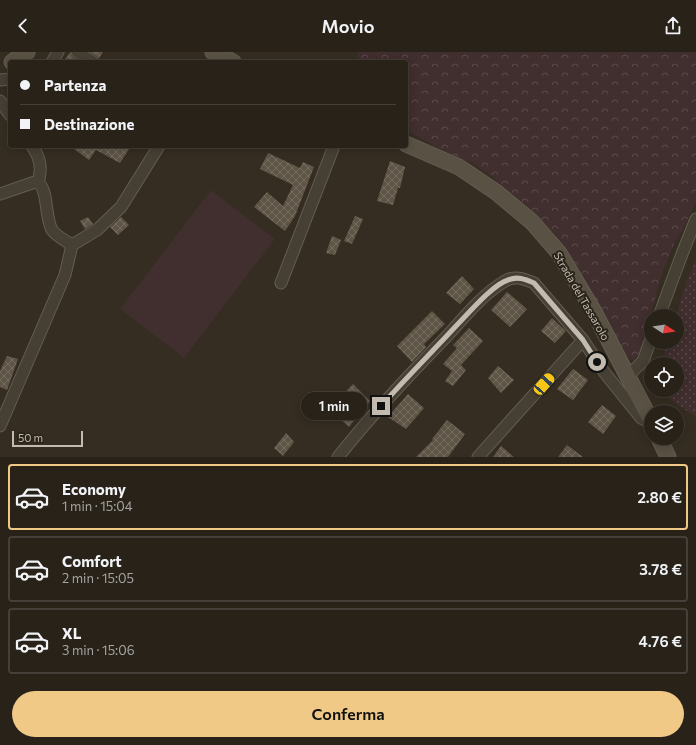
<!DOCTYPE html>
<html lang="it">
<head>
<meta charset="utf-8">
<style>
	:root { --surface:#282219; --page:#302a22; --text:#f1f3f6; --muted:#a5a4a2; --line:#443f38; --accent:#f0c986 }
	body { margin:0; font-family:Commissioner,sans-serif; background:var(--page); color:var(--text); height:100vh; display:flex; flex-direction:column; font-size:15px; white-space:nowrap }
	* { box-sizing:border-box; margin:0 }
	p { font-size:13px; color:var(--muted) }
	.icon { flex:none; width:22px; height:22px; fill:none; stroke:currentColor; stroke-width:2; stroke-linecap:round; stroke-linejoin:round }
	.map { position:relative; height:405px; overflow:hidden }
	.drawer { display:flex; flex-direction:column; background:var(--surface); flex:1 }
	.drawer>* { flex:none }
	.banner { position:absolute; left:8px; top:8px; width:400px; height:88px; border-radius:4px; box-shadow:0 2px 10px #0003,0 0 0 1px var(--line); display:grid; align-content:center; height:88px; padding:0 12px; background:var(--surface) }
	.needle { width:26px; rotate:102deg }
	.tools { position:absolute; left:644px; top:257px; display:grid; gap:8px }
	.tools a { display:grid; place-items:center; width:40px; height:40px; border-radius:50%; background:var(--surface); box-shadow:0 2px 10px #0003,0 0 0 1px var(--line); font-size:20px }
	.scale { position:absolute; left:12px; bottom:10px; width:71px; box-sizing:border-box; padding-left:4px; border:2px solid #c3bbaf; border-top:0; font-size:11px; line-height:14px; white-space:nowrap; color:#c3bbaf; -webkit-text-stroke:3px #2a241a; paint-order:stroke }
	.end { position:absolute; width:18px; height:18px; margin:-9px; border:5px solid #c3bbaf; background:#111; box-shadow:0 0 0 2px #111 }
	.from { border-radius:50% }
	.bubble { position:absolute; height:28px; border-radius:14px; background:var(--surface); box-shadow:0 2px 10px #0003,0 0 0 1px var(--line); font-size:13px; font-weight:600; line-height:28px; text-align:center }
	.car { position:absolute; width:12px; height:24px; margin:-12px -6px; border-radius:5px; box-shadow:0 0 3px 1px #0007; background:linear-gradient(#f5c518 24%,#345 0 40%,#f5c518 0 76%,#345 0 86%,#f5c518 0) }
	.banner b { display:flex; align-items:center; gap:14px; height:38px; font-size:15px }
	.banner b+b { border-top:1px solid var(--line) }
	.banner i { width:10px; height:10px; background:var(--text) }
	ul { padding:7px 0 0; list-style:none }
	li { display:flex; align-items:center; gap:12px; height:66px; margin:0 8px 6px; padding:0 4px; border:2px solid var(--line); border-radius:4px }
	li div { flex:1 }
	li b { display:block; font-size:15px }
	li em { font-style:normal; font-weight:600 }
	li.selected { border-color:var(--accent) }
	li>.icon { width:36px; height:36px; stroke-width:1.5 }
	.action { display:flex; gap:8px; margin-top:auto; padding:8px 12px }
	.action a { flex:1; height:46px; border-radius:24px; background:var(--accent); color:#111; font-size:16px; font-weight:600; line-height:46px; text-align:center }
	header { display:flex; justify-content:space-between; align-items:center; height:52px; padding:0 12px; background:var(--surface); font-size:18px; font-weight:600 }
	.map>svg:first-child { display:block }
</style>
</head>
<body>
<header><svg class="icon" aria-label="back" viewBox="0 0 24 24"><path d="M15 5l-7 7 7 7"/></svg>Movio<svg class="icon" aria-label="share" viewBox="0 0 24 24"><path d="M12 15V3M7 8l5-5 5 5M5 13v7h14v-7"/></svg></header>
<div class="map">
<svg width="696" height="405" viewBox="0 0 696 405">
	<defs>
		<pattern id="grass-dots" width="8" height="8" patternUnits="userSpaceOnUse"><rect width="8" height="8" fill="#412e2f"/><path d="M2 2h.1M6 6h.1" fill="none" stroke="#5b4a4b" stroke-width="1.8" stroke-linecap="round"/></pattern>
		<pattern id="forest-crowns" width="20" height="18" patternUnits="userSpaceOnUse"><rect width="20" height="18" fill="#412e2f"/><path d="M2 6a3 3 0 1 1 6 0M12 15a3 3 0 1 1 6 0" fill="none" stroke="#5b4a4b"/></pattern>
		<pattern id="building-cross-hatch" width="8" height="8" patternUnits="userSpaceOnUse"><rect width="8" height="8" fill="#5f5547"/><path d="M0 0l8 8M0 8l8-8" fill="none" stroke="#746c5f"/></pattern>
	</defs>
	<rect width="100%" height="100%" fill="#352d21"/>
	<path fill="url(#grass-dots)" d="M696,208V365L670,347L665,338H677V312H661L668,290H677L676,264L687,229Z"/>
	<path fill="url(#forest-crowns)" d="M358,0H696V149L682,179L675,190L662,221L644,288L640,299L634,309L625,302L618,293L608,274L599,254L575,216L566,196L552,179L536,162L491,124L472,111L440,97L406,78V10H356Z"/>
	<path fill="#412e2f" d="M211,138L275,187L184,306L120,257Z"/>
	<g fill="url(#building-cross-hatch)">
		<path d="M90,0H103L99,6Z"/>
		<path d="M70,1L73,6L80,10H63Z"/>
		<path d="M70,94H131L120,111L96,98L89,108Z"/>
		<path d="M268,101L300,116L303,110L314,115L295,164L285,179L254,155L267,140L283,154L293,133L260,117Z"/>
		<path d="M390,109L405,115L400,136H398L393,153L377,149Z"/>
		<path d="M355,164L363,167L352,192L344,189Z"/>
		<path d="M88,165L93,172L85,177L80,169Z"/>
		<path d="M121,165L129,173L118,183L110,175Z"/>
		<path d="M332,184L341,188L335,203L326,201Z"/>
		<path d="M462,224L474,237L460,252L446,241Z"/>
		<path d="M507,240L527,257L510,275L491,258Z"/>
		<path d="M432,259L445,272L424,292L426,295L412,310L397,294Z"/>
		<path d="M552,266L566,279L555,291L541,279Z"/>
		<path d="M469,276L483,289L461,313L466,318L453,334L445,329L452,319L443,312L457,296L453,293Z"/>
		<path d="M7,304L18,307L7,338L0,335V319Z"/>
		<path d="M498,314L514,328L501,341L488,326Z"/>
		<path d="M573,317L588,328L573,348L557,337Z"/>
		<path d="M353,332L370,349L349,375L329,357Z"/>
		<path d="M408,342L424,356L406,377L388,365Z"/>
		<path d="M602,353L616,364L603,382L588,370Z"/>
		<path d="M447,368L465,382L448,405H416L433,388L432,387Z"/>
		<path d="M286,381L294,390L283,404L274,396Z"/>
		<path d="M567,393L583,405H558Z"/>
		<path d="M501,394L514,405H493Z"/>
	</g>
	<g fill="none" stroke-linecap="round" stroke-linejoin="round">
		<g stroke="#645d52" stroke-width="13">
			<g id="street">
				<path d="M77,0L93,10"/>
				<path d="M52,10L58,0"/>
				<path d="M0,28L10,27"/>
				<path d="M0,49L10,63"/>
				<path d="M32,94C41,107 42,117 38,131"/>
				<path d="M38,131C48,136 45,166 52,178C56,184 66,189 72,193"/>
				<path d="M0,142L35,130L38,131"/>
				<path d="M281,231L334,94"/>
				<path d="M659,264L682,202L696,167"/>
				<path d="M583,288L604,320L637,361L641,366L651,371"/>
				<path d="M627,325L643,309L651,287"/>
				<path d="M0,374L65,223L72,193L97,178L121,155L159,94"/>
				<path d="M338,405C372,362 410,322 448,283C465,264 483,242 505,229C515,223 524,227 534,231L583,288L478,405"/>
			</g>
		</g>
		<g stroke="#645d52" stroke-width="17">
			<g id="secondary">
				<path d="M213,0L233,10"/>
				<path d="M12,10L27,0"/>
				<path d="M406,92L459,115L496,140L532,170L559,201L593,258L651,369"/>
				<path d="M659,386L668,405"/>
			</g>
		</g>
		<use href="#street" stroke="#463f34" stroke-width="11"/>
		<use href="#secondary" stroke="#595143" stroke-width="15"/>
	</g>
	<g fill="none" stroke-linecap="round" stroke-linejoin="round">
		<path stroke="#c3bbaf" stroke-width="5" d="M381,354C405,327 431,301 456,274C468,262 492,233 508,228C517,224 525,227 534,231L583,288L597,310"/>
	</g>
	<g text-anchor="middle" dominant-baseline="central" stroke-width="4" stroke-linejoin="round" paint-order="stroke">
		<g font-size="11" fill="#c3bbaf" stroke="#2a241a">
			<text transform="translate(582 244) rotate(60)">Strada del Tassarolo</text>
		</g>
	</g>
</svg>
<div class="tools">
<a><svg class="needle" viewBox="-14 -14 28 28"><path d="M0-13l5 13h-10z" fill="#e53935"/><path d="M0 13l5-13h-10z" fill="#a5a4a2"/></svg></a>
<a><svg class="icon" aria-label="locate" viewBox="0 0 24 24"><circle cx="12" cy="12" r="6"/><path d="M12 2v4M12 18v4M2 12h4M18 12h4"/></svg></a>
<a><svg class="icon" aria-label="layers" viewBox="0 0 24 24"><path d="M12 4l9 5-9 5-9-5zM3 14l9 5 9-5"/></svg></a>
</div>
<div class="scale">50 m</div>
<i class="end from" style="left:597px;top:310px"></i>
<i class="end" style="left:381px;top:354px"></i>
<div class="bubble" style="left:301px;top:340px;width:66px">1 min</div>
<i class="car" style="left:544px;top:332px;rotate:42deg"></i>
<div class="banner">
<b><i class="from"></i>Partenza</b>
<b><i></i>Destinazione</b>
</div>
</div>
<section class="drawer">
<ul>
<li class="selected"><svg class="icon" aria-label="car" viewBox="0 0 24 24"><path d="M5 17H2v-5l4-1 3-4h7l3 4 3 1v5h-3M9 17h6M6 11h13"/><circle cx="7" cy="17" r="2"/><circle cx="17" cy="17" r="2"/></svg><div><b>Economy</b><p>1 min · 15:04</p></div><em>2.80 €</em></li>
<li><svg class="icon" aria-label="car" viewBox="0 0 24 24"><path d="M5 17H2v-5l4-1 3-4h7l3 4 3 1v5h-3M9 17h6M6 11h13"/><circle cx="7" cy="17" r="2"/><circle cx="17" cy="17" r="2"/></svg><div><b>Comfort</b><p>2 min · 15:05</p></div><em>3.78 €</em></li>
<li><svg class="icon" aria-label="car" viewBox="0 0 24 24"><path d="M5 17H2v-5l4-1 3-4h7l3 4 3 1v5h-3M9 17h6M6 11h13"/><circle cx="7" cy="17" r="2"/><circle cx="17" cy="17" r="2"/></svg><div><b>XL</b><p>3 min · 15:06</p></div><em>4.76 €</em></li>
</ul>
<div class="action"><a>Conferma</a></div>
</section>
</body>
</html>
